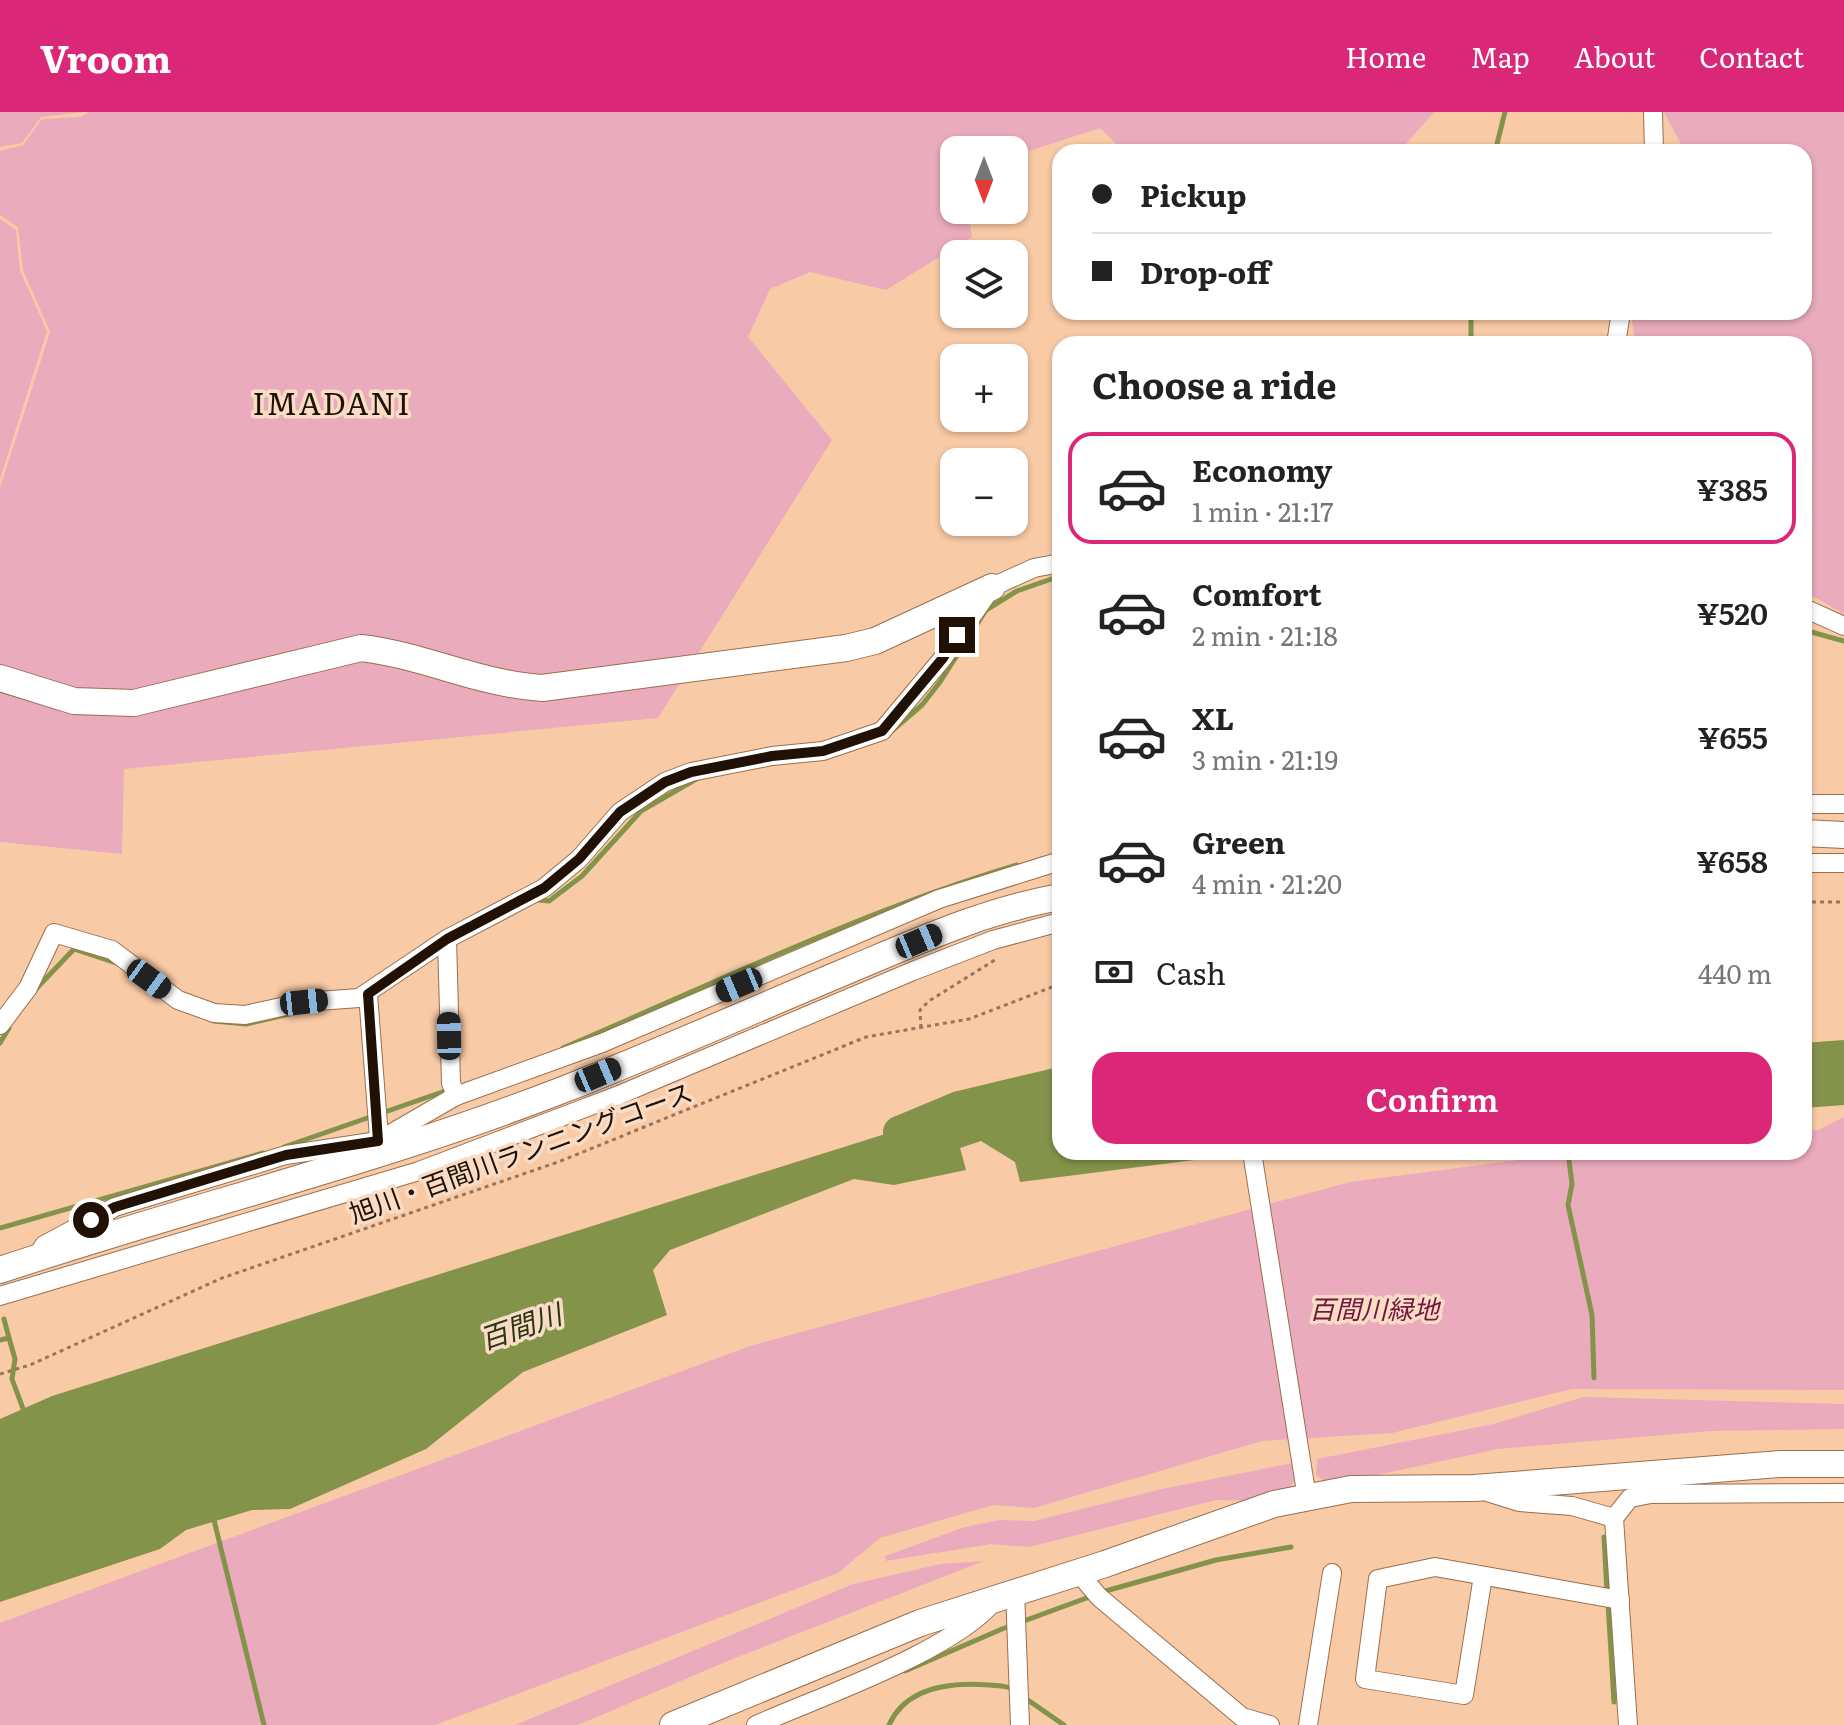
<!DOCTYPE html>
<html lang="en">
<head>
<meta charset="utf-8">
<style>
	:root { --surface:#fff; --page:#f2f2f2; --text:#222; --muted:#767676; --line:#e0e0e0; --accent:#db2777 }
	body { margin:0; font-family:Literata,"Noto Sans JP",serif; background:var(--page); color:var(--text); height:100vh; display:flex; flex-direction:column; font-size:30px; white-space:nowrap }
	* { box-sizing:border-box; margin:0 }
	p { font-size:26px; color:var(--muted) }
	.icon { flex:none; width:44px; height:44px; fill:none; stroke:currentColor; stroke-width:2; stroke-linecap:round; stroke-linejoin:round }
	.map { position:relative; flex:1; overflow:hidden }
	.side { position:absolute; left:1052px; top:224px; width:760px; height:824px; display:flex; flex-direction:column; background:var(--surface); border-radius:24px; box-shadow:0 2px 6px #0004 }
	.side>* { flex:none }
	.banner { position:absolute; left:1052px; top:32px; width:760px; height:176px; border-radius:24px; box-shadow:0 2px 6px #0004; display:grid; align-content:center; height:176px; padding:0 40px; background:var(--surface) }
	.needle { width:52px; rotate:180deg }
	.fabs { position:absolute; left:940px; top:24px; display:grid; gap:16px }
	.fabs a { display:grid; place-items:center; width:88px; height:88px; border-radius:16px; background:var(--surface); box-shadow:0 2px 6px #0004; font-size:40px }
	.end { position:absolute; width:36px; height:36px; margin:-18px; border:10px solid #211104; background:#fff; box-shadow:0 0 0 4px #fff }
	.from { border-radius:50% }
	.car { position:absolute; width:24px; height:48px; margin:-24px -12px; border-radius:10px; box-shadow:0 0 6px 2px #0007; background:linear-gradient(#222 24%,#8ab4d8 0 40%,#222 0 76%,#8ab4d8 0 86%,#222 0) }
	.banner b { display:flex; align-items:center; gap:28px; height:76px; font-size:30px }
	.banner b+b { border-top:2px solid var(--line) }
	.banner i { width:20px; height:20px; background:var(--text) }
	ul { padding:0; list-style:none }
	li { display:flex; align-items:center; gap:24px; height:112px; margin:0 16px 12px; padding:0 24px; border:4px solid transparent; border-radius:24px }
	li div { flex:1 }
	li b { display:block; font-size:30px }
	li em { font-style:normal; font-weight:600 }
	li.current { border-color:var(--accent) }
	li>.icon { width:72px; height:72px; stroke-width:1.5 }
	h2 { padding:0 40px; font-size:36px; line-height:96px }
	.pay { display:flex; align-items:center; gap:20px; height:88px; padding:0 40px; font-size:30px }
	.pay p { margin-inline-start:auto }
	.primary-button { display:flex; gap:16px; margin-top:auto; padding:16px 40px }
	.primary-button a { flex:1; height:92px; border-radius:24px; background:var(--accent); color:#fff; font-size:32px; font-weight:600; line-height:92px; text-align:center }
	header { display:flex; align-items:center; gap:48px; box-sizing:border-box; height:112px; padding:0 40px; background:var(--accent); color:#fff }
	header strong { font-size:38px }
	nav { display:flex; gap:44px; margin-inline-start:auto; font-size:28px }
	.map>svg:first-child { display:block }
</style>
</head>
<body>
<header>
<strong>Vroom</strong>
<nav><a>Home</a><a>Map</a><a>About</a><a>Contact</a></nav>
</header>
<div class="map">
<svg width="1844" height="1613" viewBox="0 0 1844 1613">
	<rect width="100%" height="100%" fill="#f9caa6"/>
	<g fill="#eaabbd">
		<path d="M0,0H84L41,5L22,31L0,35Z"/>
		<path d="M89,0H1434L1399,40H1125L1100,16L1014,44V38H954V98H968L972,125L886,178L810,160L770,177L748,225L832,328L658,606L124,657L122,742L0,730V376L50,220L23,158L18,115L0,103V39L23,33L42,7L81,5Z"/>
		<path d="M1664,0H1844V502L1804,479V232H1635L1631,200H1804V40H1685Z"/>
		<path d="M0,107L16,118L20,159L47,219L0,367Z"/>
		<path d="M1844,1005V1278L1572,1277L1392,1321L1262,1329L1034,1396L993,1393L880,1426L838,1461L435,1613H0V1511L750,1234L1350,1070L1580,1040H1804V1018H1818Z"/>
		<path d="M1584,1285L1844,1292V1317L1711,1319L1498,1337L1330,1373L1316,1363L1317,1347L1493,1312Z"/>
		<path d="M1293,1351L1295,1367L1288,1381L1259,1389L1216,1388L1029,1435L991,1432L886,1449L885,1444L965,1415L1000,1408L1034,1409L1162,1377Z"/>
		<path d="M984,1449L730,1548L578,1613H515L853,1472L941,1452Z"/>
	</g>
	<g fill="#83934a">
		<path d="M1844,928V993L1804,996V931Z"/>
		<path d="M1060,967V1040H1258L1020,1070L1015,1050L981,1029L960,1036L966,1058L894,1073L854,1067L670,1138L653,1158L667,1203L523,1260L426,1337L290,1397L252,1398L186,1418L160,1437L0,1490V1307L52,1284Z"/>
	</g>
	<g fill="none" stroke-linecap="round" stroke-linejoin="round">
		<g stroke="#83934a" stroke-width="5">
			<path d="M1495,40L1505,0"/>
			<path d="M1471,200V232"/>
			<path d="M1804,518L1844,529"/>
			<path d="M893,618L922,593L940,570L986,498L1017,479L1060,464"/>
			<path d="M538,788L549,789L582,764L641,699L698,666"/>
			<path d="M35,878L74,837L116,851"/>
			<path d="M214,909L246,912L298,900"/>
			<path d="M0,931L9,916"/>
			<path d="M563,936C713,872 860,800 1017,753"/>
			<path d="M382,1001L448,978"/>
			<path d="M284,1035L373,1004"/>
			<path d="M1568,1040L1572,1072L1568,1093L1592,1203L1594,1266"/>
			<path d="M0,1116L263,1041"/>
			<path d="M9,1226L15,1247L12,1267L25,1302"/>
			<path d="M0,1228L9,1226L4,1207"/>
			<path d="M213,1404L264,1613"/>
			<path d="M1604,1425L1607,1481"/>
			<path d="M1102,1480L1216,1448L1291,1435"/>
			<path d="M1608,1491L1614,1590"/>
			<path d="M905,1559L1002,1517L1092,1484"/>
			<path d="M1025,1586L1064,1613"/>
			<path d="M889,1613C906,1575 951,1570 989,1573C998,1574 1007,1573 1014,1578"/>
		</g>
		<path stroke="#83934a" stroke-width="32" d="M899,1020L959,995L1060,971"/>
		<g stroke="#996f4d" stroke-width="20">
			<g id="street">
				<path d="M1653,0L1654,40"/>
				<path d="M1616,232L1621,200"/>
				<path d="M1804,496L1844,514"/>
				<path d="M1804,692H1844"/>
				<path d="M1804,751H1844"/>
				<path d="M447,827L451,971L456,984"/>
				<path d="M368,882L380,1039"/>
				<path d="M0,913L28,876L54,821L112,838L178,888L214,901L245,903L304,890L359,886L447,827L544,776L579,747L620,700L665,670L691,660L772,644L823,639L882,619L943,546L992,475L1034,456L1060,451"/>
				<path d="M1252,1040L1307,1386"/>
				<path d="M39,1141L44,1133L115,1095L286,1043L378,1029L456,984L602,931L939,787L1060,749"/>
				<path d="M0,1184L419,1059L619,983L913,859L993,828L1060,810"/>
				<path d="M1628,1365L1651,1382L1844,1381"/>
				<path d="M1487,1380L1519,1390L1572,1394L1614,1406L1630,1386L1651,1382"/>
				<path d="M1614,1406L1628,1613"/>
				<path d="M1078,1460L1099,1485L1242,1605L1270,1613"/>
				<path d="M1483,1464L1464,1583L1365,1567L1378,1467L1435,1455L1620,1488"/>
				<path d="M1015,1479L1020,1613"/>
				<path d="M756,1613C819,1585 954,1539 995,1488"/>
				<path d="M1308,1613L1332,1461"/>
			</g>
		</g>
		<g stroke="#996f4d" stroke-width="28">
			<g id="secondary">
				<path d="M0,566L74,589L134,591L361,536C423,543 479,572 542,576L846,536L875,529L992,475"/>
				<path d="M1804,721L1844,723"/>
				<path d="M0,1158C189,1095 384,1048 570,975C664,938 756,897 849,858C918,829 986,798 1060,785"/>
				<path d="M673,1613L920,1511L1105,1452L1274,1392L1351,1377L1474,1376L1781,1352H1844"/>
			</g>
		</g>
		<g stroke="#97765d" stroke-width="3" stroke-dasharray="4 4" stroke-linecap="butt">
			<path d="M1804,790H1844"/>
			<path d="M921,916L920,898L929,889L998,846"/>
			<path d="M0,1262L30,1253L222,1166L558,1050L866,925L969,907L1060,872"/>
		</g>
		<use href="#street" stroke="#fff" stroke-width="18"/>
		<use href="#secondary" stroke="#fff" stroke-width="26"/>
	</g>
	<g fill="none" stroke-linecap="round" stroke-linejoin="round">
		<path stroke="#211104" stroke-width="10" d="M91,1108L115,1095L286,1043L378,1029L368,882L447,827L544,776L579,747L620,700L665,670L691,660L772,644L823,639L882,619L943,546L957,523"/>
	</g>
	<g text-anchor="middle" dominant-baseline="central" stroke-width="7" stroke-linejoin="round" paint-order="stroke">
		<g font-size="26" fill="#211104" stroke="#f8dcc6">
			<text transform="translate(520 1039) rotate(-20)">旭川・百間川ランニングコース</text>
		</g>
		<g font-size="26" font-style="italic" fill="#72163e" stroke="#f8dcc6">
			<text x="1374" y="1195">百間川緑地</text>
		</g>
		<g font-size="28" font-style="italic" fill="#2e3515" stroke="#f8dcc6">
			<text transform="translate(520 1213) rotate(-19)">百間川</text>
		</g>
		<g font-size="30" letter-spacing="2" fill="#211104" stroke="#f8dcc6">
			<text x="332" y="290">IMADANI</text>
		</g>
	</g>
</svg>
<div class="fabs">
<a><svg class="needle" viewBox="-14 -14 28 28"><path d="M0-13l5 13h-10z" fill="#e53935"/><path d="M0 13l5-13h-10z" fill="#767676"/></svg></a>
<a><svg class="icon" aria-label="layers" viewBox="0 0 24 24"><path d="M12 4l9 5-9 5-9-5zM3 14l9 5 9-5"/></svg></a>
<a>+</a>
<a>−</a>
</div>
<i class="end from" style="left:91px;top:1108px"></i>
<i class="end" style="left:957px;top:523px"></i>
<i class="car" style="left:919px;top:829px;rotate:67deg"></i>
<i class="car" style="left:149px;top:867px;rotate:126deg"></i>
<i class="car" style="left:739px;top:873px;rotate:247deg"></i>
<i class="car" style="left:304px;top:890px;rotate:84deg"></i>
<i class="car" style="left:449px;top:924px;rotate:359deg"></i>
<i class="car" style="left:598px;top:963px;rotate:67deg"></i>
<div class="banner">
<b><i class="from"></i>Pickup</b>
<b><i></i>Drop-off</b>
</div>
<section class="side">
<h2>Choose a ride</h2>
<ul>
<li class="current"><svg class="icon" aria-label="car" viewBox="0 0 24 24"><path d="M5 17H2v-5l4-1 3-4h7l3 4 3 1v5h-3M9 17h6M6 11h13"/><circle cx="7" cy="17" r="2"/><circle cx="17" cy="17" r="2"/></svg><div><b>Economy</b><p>1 min · 21:17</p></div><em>¥385</em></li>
<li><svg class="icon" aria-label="car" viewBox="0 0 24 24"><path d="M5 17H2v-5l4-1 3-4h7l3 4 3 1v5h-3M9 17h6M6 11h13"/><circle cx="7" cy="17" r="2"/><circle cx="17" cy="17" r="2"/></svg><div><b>Comfort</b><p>2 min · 21:18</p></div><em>¥520</em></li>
<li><svg class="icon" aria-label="car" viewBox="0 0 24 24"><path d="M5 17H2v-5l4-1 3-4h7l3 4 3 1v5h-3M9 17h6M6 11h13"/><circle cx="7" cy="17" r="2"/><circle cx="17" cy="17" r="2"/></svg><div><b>XL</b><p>3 min · 21:19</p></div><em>¥655</em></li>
<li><svg class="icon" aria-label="car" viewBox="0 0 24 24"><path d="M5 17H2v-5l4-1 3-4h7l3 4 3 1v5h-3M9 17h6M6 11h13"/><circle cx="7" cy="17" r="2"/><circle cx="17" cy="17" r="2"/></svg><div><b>Green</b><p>4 min · 21:20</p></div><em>¥658</em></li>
</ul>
<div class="pay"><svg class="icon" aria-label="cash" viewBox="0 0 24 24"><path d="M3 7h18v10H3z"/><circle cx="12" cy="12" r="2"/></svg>Cash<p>440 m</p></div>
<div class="primary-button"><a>Confirm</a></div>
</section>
</div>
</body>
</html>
